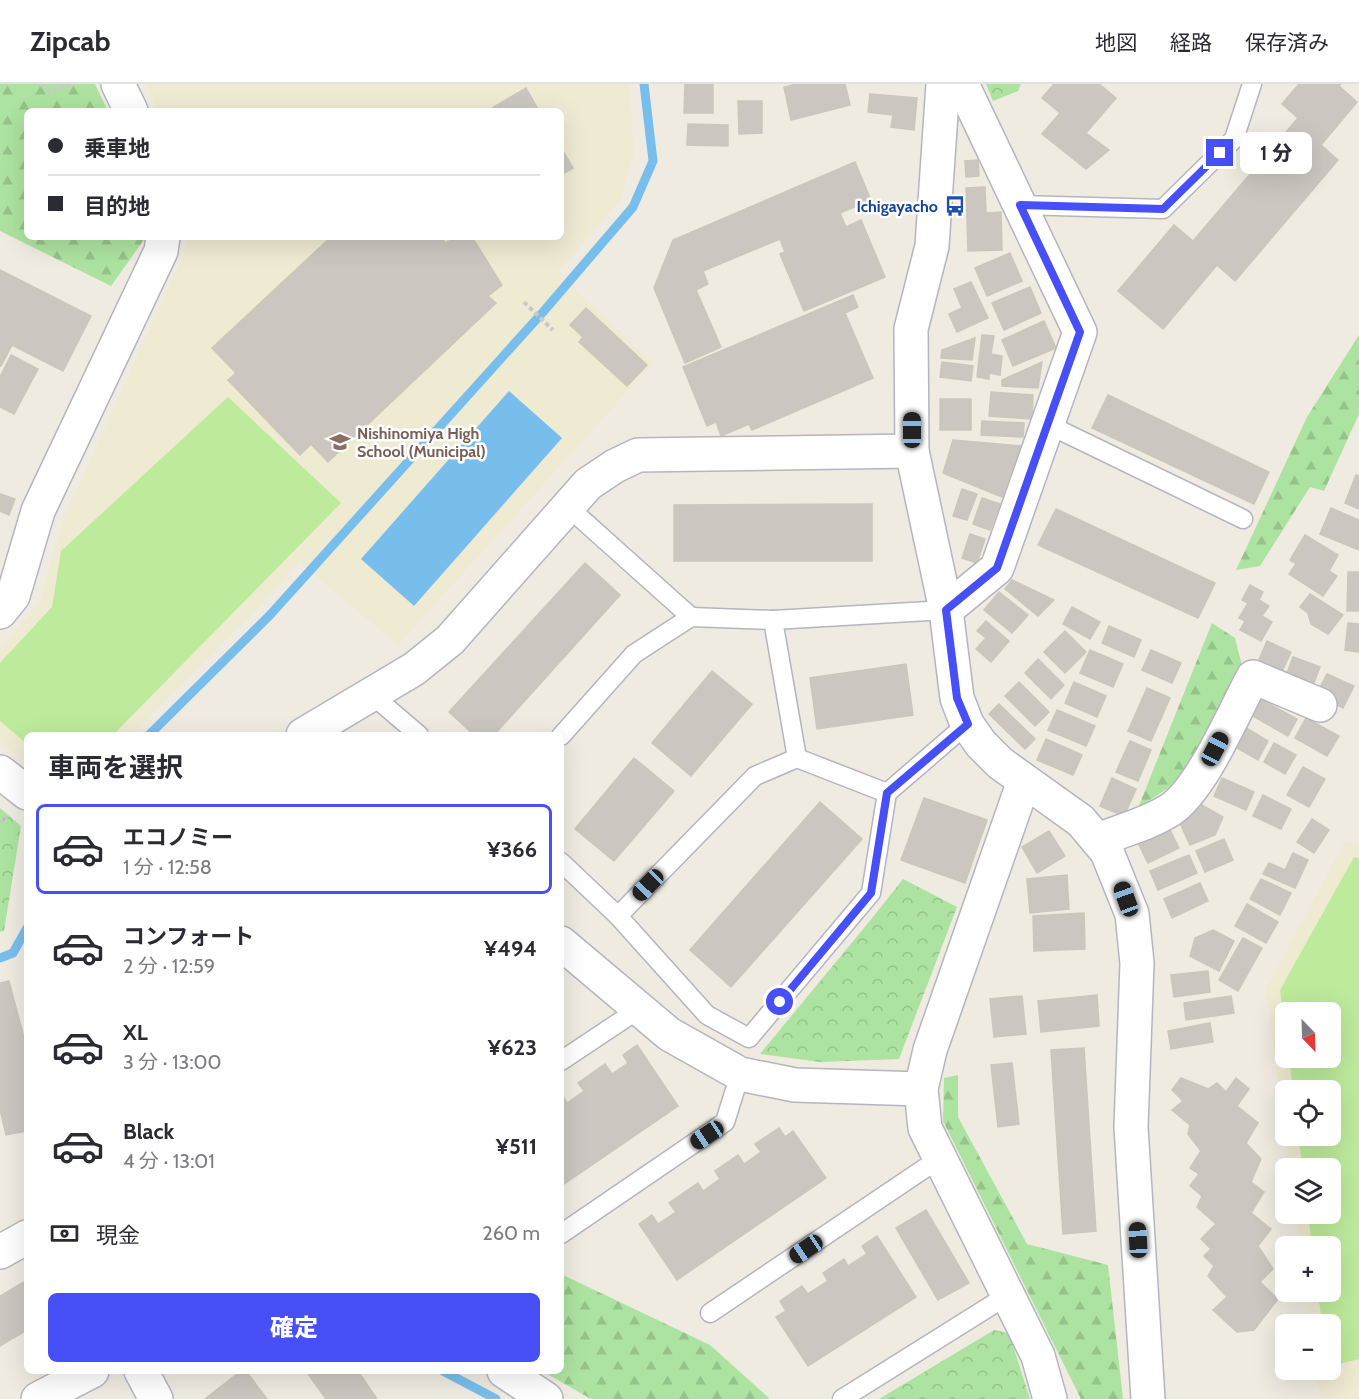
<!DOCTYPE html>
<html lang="ja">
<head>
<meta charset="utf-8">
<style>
	:root { --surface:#fff; --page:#f7f7f7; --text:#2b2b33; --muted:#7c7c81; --line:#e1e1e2; --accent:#474ff6 }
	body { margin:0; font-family:Cabin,"Noto Sans JP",sans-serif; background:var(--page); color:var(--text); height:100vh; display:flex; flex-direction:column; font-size:22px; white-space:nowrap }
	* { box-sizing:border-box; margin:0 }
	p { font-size:20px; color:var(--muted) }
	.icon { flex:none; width:33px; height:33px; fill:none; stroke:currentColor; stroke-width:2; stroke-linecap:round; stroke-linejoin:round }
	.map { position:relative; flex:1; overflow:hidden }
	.side { position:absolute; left:24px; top:648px; width:540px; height:642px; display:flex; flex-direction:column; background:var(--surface); border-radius:9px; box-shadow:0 6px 24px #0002 }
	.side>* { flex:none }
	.top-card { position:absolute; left:24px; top:24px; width:540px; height:132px; border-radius:9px; box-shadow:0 6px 24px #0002; display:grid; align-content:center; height:132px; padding:0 24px; background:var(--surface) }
	.needle { width:39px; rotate:157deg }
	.tools { position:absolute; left:1275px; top:918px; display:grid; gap:12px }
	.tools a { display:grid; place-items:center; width:66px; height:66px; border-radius:9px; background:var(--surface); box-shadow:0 6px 24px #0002; font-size:30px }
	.end { position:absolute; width:27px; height:27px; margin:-14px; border:8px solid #474ff6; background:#fff; box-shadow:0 0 0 3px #fff }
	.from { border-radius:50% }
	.bubble { position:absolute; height:42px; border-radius:9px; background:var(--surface); box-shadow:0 6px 24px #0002; font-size:20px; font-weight:800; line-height:42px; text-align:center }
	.car { position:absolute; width:18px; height:36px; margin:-18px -9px; border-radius:8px; box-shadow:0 0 4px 2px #0007; background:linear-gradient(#222 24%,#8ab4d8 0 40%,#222 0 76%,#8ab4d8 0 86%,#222 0) }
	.top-card b { display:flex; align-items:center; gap:21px; height:57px; font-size:22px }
	.top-card b+b { border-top:2px solid var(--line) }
	.top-card i { width:15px; height:15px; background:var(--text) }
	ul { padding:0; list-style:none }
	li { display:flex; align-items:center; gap:18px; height:90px; margin:0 12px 9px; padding:0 12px; border:3px solid transparent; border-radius:9px }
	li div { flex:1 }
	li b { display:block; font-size:22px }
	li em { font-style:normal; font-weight:800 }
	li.current { border-color:var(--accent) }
	li>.icon { width:54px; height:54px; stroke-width:1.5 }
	h2 { padding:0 24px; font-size:27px; line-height:72px }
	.pay { display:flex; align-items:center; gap:15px; height:66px; padding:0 24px; font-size:22px }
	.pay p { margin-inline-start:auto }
	.action { display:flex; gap:12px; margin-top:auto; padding:12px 24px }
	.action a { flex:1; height:69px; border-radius:9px; background:var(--accent); color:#fff; font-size:24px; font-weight:800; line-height:69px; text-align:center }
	header { display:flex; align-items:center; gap:36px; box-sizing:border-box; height:84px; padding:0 30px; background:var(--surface); border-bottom:2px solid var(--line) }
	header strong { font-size:28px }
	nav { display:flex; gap:33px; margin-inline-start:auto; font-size:21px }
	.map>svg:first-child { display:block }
</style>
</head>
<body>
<header>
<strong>Zipcab</strong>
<nav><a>地図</a><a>経路</a><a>保存済み</a></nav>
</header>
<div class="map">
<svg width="1359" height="1315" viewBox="0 0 1359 1315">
	<defs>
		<pattern id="forest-firs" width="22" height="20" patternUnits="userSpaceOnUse" patternTransform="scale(1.5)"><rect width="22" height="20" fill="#ade3a0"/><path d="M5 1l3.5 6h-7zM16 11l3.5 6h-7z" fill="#95c38a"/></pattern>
		<pattern id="park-crowns" width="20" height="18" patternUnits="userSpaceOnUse" patternTransform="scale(1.5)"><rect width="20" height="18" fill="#ade3a0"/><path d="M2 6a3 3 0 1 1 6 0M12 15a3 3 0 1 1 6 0" fill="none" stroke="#95c38a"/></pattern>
	</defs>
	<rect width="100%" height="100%" fill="#efebe1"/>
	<g fill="#efead2" fill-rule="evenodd">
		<path d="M146,0H629L634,70L620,116L558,189L653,279L398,561L299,478L258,524L132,651H27V678L0,659V565L39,520L63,436L184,169L188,153H561V27H158Z"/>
		<path d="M1345,757L1359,760V1315H1320L1316,1286H1330V1240H1310L1306,1208H1330V1162H1300L1295,1130H1330V1084H1289L1266,905ZM1286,928H1330V974H1286ZM1286,1006H1330V1052H1286Z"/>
	</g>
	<g fill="url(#forest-firs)">
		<path d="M0,0H95L108,27H27V153H146L111,202L0,147Z"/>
		<path d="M1359,251V330L1324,407L1310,403L1260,482L1236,486L1307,333Z"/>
		<path d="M1212,539L1235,554L1243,586L1179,697L1138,724Z"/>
		<path d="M958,991V1033L1027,1160L1108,1181L1123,1315H1081L943,1037L944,994Z"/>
		<path d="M561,1190L710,1261L770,1315H591L542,1287H561Z"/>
	</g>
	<g fill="url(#park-crowns)">
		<path d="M986,0H1021L1018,7L993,17Z"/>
		<path d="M0,724L21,742L4,847L0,848Z"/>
		<path d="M903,795L957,823L899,975L820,978L760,970L873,833Z"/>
		<path d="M994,1246L1009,1249L1030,1315H879Z"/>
	</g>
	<g fill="#beea9c">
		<path d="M228,313L341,419L113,651H27V660L0,637V579L52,523L61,467Z"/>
		<path d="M1354,773L1359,774V1275L1331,1282L1330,1240H1322L1318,1208H1330V1162H1312L1308,1130H1330V1084H1303L1298,1052H1330V1006H1293L1289,974H1330V928H1286L1285,948L1280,906Z"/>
	</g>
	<path fill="#78beed" d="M509,307L562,354L414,522L361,475Z"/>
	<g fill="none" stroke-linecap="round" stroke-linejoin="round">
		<g stroke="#78beed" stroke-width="9">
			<path d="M149,651L270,531L543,228L633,123L653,77L644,0"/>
			<path d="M0,874L13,869L27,844"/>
			<path d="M443,1287L496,1315"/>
		</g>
	</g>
	<g fill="#cbc7c0" stroke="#cac7ba" stroke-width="1.5">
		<path d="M685,0H713V29H684Z"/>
		<path d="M797,0H845L850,21L791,36L784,3Z"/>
		<path d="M1054,0H1099L1116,14L1086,49L1109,66L1086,85L1042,50L1060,29L1042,14Z"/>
		<path d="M1299,0H1341L1339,2L1357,18L1321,61L1338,76L1235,197L1217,181L1163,245L1118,207L1174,141L1193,157L1298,34L1282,20Z"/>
		<path d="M526,4L539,27H487Z"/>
		<path d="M870,10L917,14L914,46L891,43L893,31L868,28Z"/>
		<path d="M738,17H762V49L739,50Z"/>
		<path d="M688,40L728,41V62L687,61Z"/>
		<path d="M561,64L573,84L561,91Z"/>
		<path d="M978,76L979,92L966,93L965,77Z"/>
		<path d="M855,78L871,116L840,129L846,143L861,136L885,193L804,227L780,170L785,168L780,155L703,187L708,200L696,206L721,263L685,279L654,204L673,156Z"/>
		<path d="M985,103L986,129L1001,128L1002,166L968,167L966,104Z"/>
		<path d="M331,153H441L445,159L458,153H472L502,201L488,212L496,219L328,378L311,360L300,371L228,296L236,289L212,264Z"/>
		<path d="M1010,169L1022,197L987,212L975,184Z"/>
		<path d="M0,186L91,232L63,287L12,261L1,282H0Z"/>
		<path d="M971,198L988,234L957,248L949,230L962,224L954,205Z"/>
		<path d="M1030,203L1041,229L1004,246L992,219Z"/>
		<path d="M853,211L858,223L845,229L873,294L752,346L749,340L721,352L716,338L707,342L683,283Z"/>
		<path d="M586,224L647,281L627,302L579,258L583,253L570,241Z"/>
		<path d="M1044,237L1056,264L1013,282L1002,256Z"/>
		<path d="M982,251L994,252L991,270L1002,272L1000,291L989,289V295L977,293Z"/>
		<path d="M975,254L972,276L941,274L942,266Z"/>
		<path d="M11,271L38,285L14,330L0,323V293Z"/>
		<path d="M942,278L973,282L971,297L940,293Z"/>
		<path d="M1042,278L1038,304L1002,302V296Z"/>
		<path d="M991,308L1033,311L1032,335L989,332Z"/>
		<path d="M1108,311L1269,388L1254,420L1092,344Z"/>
		<rect x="940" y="315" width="31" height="31"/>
		<path d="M982,337L1024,339L1023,353L981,351Z"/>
		<path d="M953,356L1021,362L1002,413L943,389Z"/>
		<path d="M1356,391L1359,392V425L1345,419Z"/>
		<path d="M962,405L977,410L967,436L953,432Z"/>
		<path d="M0,410L15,415L9,431L0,427Z"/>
		<path d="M982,414L1000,420L990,446L973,440Z"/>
		<path d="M872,420V477H674V421Z"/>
		<path d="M1331,424L1359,436V466L1320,450Z"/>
		<path d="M1056,425L1215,499L1198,534L1038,461Z"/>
		<path d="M970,450L985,455L977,479L962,474Z"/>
		<path d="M1305,451L1338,471L1329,487L1337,492L1323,512L1289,490L1296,480L1290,476Z"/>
		<path d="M585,479L620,511L494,651H474L449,628Z"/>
		<path d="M1348,488H1359V527H1347Z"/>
		<path d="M1012,496L1054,516L1038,532L1005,505Z"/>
		<path d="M1250,501L1263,508L1259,516L1269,522L1262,532L1272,538L1261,557L1240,546L1245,537L1239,534L1248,519L1242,516Z"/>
		<path d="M999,508L1028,531L1012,549L984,526Z"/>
		<path d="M1310,510L1343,531L1328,550L1311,540L1308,529L1300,523Z"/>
		<path d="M1072,523L1100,538L1090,555L1063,540Z"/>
		<path d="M986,537L1009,557L991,578L976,565L986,554L977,547Z"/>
		<path d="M1348,539L1359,540V568L1345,566Z"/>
		<path d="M1109,542L1141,556L1134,573L1102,559Z"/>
		<path d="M1065,547L1086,568L1065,589L1044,568Z"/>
		<path d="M1267,557L1291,568L1278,596L1255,585Z"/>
		<path d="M1090,566L1123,580L1113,603L1080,589Z"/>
		<path d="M1151,566L1181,579L1172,599L1142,586Z"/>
		<path d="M1293,573L1320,583L1310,609L1283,600Z"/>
		<path d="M1038,575L1064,601L1051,615L1025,589Z"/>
		<path d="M906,580L913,631L817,645L810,594Z"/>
		<path d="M712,587L752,620L691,692L652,659Z"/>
		<path d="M1327,590L1354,602L1343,624L1316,611Z"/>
		<path d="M1019,598L1049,628L1035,642L1005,612Z"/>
		<path d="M1074,598L1106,612L1097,633L1065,619Z"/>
		<path d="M1147,604L1170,614L1151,657L1128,647Z"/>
		<path d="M1260,615L1297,635L1288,652L1251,631Z"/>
		<path d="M999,620L1035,655L1025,665L989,630Z"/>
		<path d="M1057,626L1095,642L1086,662L1048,646Z"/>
		<path d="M1306,634L1339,652L1327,672L1295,654Z"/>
		<path d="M1243,642L1268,657L1258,676L1232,661Z"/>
		<path d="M1046,655L1082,671L1073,691L1037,676Z"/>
		<path d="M1130,657L1151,666L1138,697L1116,688Z"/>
		<path d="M1274,659L1296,671L1285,690L1264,678Z"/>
		<path d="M634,674L674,707L614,777L575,745Z"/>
		<path d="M1303,683L1325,695L1309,723L1287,711Z"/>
		<path d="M1112,694L1136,705L1124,732L1100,722Z"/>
		<path d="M1222,694L1254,708L1246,726L1214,712Z"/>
		<path d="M1263,711L1291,725L1281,745L1253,732Z"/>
		<path d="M924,714L987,736L965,799L901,776Z"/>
		<path d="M820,718L862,755L731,903L690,866Z"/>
		<path d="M1200,720L1223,733L1215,751L1190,761L1180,739Z"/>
		<path d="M1312,735L1329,746L1314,769L1297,758Z"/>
		<path d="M1168,742L1179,764L1148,779L1137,757Z"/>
		<path d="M1049,747L1065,772L1037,789L1022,763Z"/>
		<path d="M1224,755L1233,776L1205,788L1196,767Z"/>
		<path d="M1293,769L1308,776L1295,804L1263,790L1269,779L1285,786Z"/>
		<path d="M1189,771L1197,789L1158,806L1150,787Z"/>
		<path d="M1067,791L1069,825L1030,829L1027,795Z"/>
		<path d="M1261,795L1291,809L1280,831L1250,815Z"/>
		<path d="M1200,799L1208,817L1172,834L1164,815Z"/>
		<path d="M1247,820L1278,838L1266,859L1235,842Z"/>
		<path d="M1084,829L1085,865L1034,867L1033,832Z"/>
		<path d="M1213,846L1234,857L1219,887L1190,872L1195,854Z"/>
		<path d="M1243,854L1262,864L1238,907L1219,896Z"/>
		<path d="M1208,887L1210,908L1174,913L1171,891Z"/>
		<path d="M9,897L27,965V1047L6,1051L0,1025V899Z"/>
		<path d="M1097,911L1099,942L1041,948L1038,917Z"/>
		<path d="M1022,912L1026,950L994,953L990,915Z"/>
		<path d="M1231,912L1234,929L1186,936L1184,919Z"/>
		<path d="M1210,939L1213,958L1171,965L1168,947Z"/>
		<path d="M637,961L678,1022L561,1102V1013L563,1012L567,1019L584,1007L578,999L605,980L612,990L628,979L623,971Z"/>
		<path d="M1084,964L1096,1147L1063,1150L1051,966Z"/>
		<path d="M1012,979L1019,1040L998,1043L991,981Z"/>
		<path d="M1181,994L1208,1005L1217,999L1226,1008L1236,994L1249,1005L1237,1022L1258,1039L1246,1059L1261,1075L1251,1098L1264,1108L1251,1129L1271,1145L1258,1162L1273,1185L1260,1198L1278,1215L1254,1246L1237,1248L1213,1226L1227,1213L1208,1192L1214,1182L1204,1172L1211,1165L1201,1155L1216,1140L1197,1123L1202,1112L1190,1102L1199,1090L1190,1084L1201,1067L1188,1050L1190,1041L1172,1026L1183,1017L1172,1006Z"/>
		<path d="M779,1044L785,1053L793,1047L826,1094L677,1196L639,1140L652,1131L658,1140L676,1128L669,1119L698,1099L703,1107L720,1095L715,1087L738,1071L744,1080L761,1068L755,1060Z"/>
		<path d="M926,1126L969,1199L938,1216L896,1144Z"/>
		<path d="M877,1152L916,1213L808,1282L776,1233L786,1227L780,1217L802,1202L808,1210L828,1197L823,1189L844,1175L848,1182L867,1170L862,1162Z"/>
		<path d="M27,1196V1246L0,1262V1212Z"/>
		<path d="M241,1287H246L267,1315H207L206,1314Z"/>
		<path d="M306,1287H358L377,1315H326Z"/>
	</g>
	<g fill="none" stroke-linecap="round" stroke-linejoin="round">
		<g stroke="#b4b5c0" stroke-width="21">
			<g id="service">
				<path d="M1020,121L1163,125L1234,55L1252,0"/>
				<path d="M1047,340L1243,435"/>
				<path d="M567,422L691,533"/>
				<path d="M773,536L797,674"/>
				<path d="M371,610L419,651"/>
				<path d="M561,652L634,570L691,533L773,536L946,526"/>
				<path d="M561,778L618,832L707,931L749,954L871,809L887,709L967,640"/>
				<path d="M618,832L755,692L797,674L887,709"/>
				<path d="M561,977L639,925"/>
				<path d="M561,1150L725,1038L740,990"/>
				<path d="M710,1229L940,1074"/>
				<path d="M842,1315L1008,1211"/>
			</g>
		</g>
		<g stroke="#b4b5c0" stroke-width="36">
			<g id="minor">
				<path d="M118,0L131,27"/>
				<path d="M946,526L997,484L1080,248L962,0"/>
				<path d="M0,528L13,512L38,427L161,167L163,153"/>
				<path d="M303,651L414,585L450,556L588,400L615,382L638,371L912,367"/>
				<path d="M0,688L27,709"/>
				<path d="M1024,697L930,966L921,1005L925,1044L1038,1272L1050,1315"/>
				<path d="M1097,756C1121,747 1148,740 1170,726C1202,705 1234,628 1253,593L1320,621"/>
				<path d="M561,859L669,950L740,990L795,1001L921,1005"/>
				<path d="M0,1168L27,1153"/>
				<path d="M141,1287L156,1315"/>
				<path d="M504,1287L546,1315"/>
				<path d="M38,1315L92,1287"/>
			</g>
		</g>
		<g stroke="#b4b5c0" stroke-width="36">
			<path id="tertiary" d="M943,0L932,162L911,245L912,367L946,526L957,614L967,640L981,660L1000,679L1081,737L1107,768L1132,830L1137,879L1131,1043L1148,1315"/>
		</g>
		<g stroke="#c9c9c9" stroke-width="4" stroke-dasharray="4.5 3" stroke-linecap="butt">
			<path d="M40,0L49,7L76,0"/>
			<path d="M524,218L553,246"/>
			<path d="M0,740L7,732"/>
		</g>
		<use href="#service" stroke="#fff" stroke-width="18"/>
		<use href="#minor" stroke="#fff" stroke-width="33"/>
		<use href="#tertiary" stroke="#fff" stroke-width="33"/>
	</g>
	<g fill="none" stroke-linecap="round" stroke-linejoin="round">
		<path stroke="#474ff6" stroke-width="8" d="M780,918L871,809L887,709L968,640L957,614L946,526L997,484L1080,248L1020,121L1163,125L1220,69"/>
	</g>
	<defs>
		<g id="bus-bare" transform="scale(1.62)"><path d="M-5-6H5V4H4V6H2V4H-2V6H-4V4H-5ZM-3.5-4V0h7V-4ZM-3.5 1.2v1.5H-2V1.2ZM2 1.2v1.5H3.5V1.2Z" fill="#1a4fb4" stroke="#fff" stroke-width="2.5" paint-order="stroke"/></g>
		<g id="school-bare" transform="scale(1.62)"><path d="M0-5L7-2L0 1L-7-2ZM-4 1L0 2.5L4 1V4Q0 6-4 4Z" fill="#8d6e63" stroke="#fff" stroke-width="2.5" paint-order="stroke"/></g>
	</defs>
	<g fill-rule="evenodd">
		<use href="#bus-bare" x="955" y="122"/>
		<use href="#school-bare" x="340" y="358"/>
	</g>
	<g text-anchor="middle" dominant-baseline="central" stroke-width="5" stroke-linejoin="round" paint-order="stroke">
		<g font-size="16" font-weight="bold" fill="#164399" stroke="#fff" text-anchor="end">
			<text x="938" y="122">Ichigayacho</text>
		</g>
		<g font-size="16" font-weight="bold" fill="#785e54" stroke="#fff" text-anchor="start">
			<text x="357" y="349">Nishinomiya High<tspan x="357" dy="18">School (Municipal)</tspan></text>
		</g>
	</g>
</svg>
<div class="tools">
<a><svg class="needle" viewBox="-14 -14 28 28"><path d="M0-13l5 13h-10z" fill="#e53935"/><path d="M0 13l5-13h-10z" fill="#7c7c81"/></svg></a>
<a><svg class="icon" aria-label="locate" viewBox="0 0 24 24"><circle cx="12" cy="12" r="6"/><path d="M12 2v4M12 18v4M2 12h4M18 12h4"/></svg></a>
<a><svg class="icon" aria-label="layers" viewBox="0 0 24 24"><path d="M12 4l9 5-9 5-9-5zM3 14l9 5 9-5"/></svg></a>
<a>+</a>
<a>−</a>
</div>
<i class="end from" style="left:780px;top:918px"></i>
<i class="end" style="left:1220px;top:69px"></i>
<div class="bubble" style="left:1240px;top:48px;width:72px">1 分</div>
<i class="car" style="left:912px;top:346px;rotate:0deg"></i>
<i class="car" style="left:1215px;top:665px;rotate:28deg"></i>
<i class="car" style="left:648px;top:801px;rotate:224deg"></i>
<i class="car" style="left:1126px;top:815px;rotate:340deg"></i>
<i class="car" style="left:707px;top:1051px;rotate:236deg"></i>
<i class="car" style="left:1138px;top:1156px;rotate:357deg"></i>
<i class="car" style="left:806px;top:1165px;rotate:236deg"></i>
<div class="top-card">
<b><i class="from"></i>乗車地</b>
<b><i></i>目的地</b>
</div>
<section class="side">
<h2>車両を選択</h2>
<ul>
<li class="current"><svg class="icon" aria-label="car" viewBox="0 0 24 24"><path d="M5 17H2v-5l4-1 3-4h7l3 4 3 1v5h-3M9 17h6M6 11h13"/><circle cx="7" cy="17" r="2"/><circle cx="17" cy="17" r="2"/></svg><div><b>エコノミー</b><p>1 分 · 12:58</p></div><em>¥366</em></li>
<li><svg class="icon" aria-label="car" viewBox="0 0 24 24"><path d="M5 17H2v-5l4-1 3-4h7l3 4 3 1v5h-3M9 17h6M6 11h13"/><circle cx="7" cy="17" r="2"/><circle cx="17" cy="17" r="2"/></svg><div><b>コンフォート</b><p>2 分 · 12:59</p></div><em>¥494</em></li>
<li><svg class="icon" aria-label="car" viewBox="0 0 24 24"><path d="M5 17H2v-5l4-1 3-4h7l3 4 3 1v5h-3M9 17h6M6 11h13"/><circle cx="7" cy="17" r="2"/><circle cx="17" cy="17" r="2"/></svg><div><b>XL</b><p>3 分 · 13:00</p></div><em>¥623</em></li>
<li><svg class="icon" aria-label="car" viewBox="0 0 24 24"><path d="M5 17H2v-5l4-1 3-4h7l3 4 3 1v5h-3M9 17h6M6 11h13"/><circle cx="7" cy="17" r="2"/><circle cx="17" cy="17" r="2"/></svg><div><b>Black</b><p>4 分 · 13:01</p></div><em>¥511</em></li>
</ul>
<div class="pay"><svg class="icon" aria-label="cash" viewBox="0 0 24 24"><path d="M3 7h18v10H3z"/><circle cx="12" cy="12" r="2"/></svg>現金<p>260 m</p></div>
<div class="action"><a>確定</a></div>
</section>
</div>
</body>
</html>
